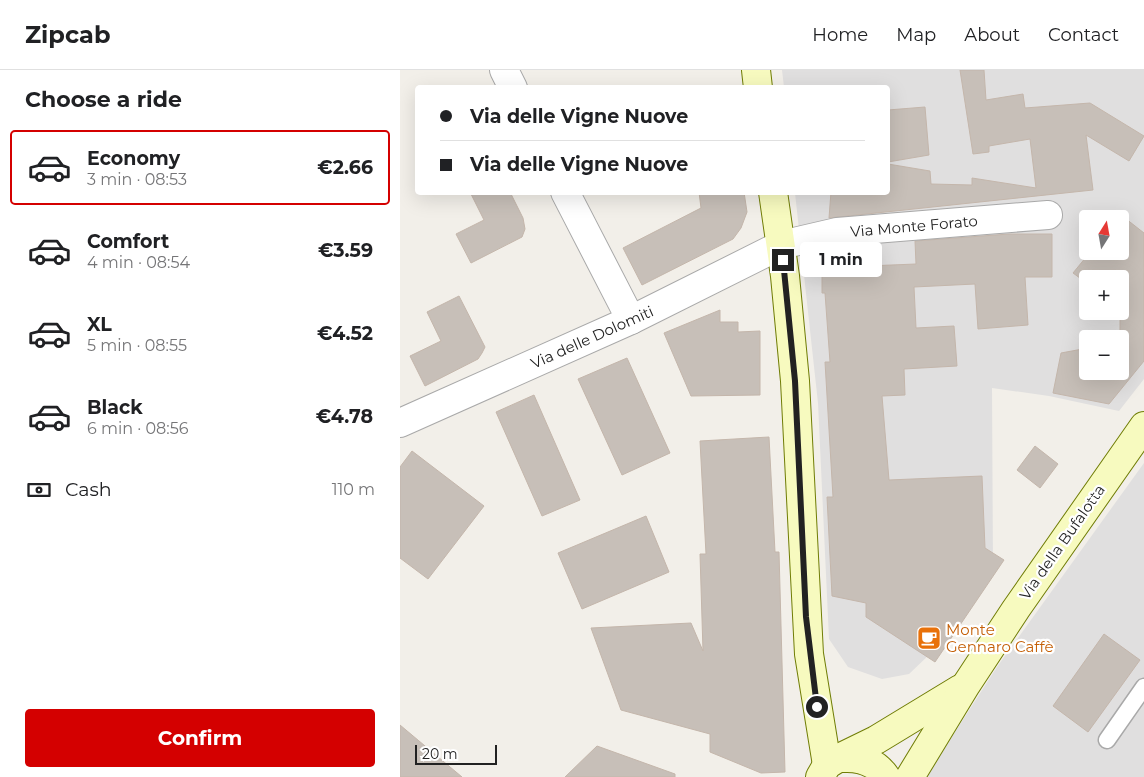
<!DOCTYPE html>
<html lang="en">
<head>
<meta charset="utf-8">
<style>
	:root { --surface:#fff; --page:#f6f6f6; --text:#202124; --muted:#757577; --line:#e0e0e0; --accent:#d40000 }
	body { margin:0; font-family:Montserrat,sans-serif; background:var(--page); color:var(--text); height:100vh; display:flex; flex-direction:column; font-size:19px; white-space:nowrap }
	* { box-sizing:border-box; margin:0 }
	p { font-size:16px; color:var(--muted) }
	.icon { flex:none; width:28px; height:28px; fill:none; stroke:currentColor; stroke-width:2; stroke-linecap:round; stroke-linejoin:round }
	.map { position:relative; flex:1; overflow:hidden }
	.side { display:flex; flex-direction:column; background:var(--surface); width:400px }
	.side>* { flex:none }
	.guide { position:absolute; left:15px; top:15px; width:475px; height:110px; border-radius:5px; box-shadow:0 5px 20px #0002; display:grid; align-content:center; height:110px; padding:0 25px; background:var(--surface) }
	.needle { width:32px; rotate:11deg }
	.buttons { position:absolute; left:679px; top:140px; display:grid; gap:10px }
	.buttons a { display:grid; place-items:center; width:50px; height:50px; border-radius:5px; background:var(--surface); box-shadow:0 5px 20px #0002; font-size:25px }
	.scale { position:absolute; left:15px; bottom:12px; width:82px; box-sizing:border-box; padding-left:5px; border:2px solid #222; border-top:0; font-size:14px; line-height:18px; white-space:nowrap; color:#222; -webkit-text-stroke:4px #fff; paint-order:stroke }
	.end { position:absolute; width:22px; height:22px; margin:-11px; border:6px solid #222; background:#fff; box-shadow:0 0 0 2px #fff }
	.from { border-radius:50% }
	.bubble { position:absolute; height:35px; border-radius:5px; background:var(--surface); box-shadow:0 5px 20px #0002; font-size:16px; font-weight:700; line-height:35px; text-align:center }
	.guide b { display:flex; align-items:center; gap:18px; height:48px; font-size:19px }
	.guide b+b { border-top:1px solid var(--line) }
	.guide i { width:12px; height:12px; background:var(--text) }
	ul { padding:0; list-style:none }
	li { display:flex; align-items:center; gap:15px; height:75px; margin:0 10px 8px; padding:0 15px; border:2px solid transparent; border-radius:5px }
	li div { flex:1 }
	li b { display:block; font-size:19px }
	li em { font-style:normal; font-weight:700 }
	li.current { border-color:var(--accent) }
	li>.icon { width:45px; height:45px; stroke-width:1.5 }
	h2 { padding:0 25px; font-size:22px; line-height:60px }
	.pay { display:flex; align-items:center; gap:12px; height:55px; padding:0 25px; font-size:19px }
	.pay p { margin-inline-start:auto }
	.cta { display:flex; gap:10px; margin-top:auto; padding:10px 25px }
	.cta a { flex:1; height:58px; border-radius:5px; background:var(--accent); color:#fff; font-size:20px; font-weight:700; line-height:58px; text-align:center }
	header { display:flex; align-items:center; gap:30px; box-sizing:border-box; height:70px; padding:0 25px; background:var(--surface); border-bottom:1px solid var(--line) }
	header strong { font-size:24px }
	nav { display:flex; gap:28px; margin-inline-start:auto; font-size:18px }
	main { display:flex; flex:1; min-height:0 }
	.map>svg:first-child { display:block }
</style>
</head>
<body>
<header>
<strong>Zipcab</strong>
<nav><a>Home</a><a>Map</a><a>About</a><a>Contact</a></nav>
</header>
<main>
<section class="side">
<h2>Choose a ride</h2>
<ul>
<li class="current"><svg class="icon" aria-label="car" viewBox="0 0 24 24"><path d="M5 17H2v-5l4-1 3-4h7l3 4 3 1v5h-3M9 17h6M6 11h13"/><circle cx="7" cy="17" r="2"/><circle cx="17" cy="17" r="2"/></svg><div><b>Economy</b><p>3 min · 08:53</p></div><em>€2.66</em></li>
<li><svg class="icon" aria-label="car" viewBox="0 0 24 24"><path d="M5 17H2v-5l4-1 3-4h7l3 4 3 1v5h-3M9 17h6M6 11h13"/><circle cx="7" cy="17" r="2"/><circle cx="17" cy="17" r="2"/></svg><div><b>Comfort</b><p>4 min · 08:54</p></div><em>€3.59</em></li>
<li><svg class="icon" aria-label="car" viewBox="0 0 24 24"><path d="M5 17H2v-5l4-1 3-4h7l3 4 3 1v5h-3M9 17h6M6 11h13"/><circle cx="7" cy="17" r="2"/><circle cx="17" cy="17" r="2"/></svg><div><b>XL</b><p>5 min · 08:55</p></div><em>€4.52</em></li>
<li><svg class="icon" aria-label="car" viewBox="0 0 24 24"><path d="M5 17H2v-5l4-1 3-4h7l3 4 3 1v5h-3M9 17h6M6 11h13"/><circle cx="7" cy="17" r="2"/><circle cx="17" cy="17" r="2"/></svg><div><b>Black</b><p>6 min · 08:56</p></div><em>€4.78</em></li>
</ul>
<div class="pay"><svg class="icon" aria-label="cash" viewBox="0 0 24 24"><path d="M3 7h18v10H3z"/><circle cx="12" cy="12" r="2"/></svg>Cash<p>110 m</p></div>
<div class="cta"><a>Confirm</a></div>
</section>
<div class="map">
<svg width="744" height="707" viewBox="0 0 744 707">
	<rect width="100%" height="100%" fill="#f2efe9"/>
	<g fill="#e0dfdf" fill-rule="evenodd">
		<path d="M382,0H744V309L719,341L649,326L592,318L593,500L551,564L509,604L482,609L448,597L429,569L418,333L395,123L488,122V18L384,17ZM688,149H720V181H688ZM688,209H720V241H688ZM688,269H720V301H688Z"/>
		<path d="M744,393V707H526L597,597Z"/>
	</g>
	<g fill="#c7bfb8" stroke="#c4b6ab">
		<path d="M560,0H584L586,30L623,24L625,38L690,33L744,66L729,91L686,65L693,120L429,148L431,122H488V94L530,101L531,114L572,115V108L636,118L630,69L589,76V82L573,84Z"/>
		<path d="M525,37L529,85L488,92V40Z"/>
		<path d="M70,122H110L123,148L125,159L122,167L71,193L56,164L84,150Z"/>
		<path d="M299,122H344L347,142L341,158L333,169L242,215L223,178L301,138Z"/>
		<path d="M721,145L744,163V291L709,334L653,323L661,283L688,278V301H720V209H688V214L673,203L691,181H720V149H718Z"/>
		<path d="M609,164H652V207H625L628,255L578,259L575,214L514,217L516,258L554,256L557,296L504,299L505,325L482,326L489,410L582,406L585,478L604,490L535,592L466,547V533L432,526L427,427H433L425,292H430L425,223H422V182L468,175L467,196L516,194L515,171Z"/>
		<path d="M59,226L85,277L82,283L78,289L25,316L10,286L41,271L27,242Z"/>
		<path d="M320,240V252H338V262L360,261V325L291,326L264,263Z"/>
		<path d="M227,288L270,383L222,405L178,309Z"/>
		<path d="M134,325L180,430L142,446L96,342Z"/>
		<path d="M369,367L375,482H379L385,702L361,703L310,682V664L221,640L191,558L291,553L303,581L300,484H306L300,371Z"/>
		<path d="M635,376L658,394L640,418L617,400Z"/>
		<path d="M12,381L84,436L28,509L0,488V397Z"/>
		<path d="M246,446L269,502L182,539L158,483Z"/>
		<path d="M704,564L740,590L688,662L653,636Z"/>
		<path d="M0,655L62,707H0Z"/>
		<path d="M197,676L275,704V707H165Z"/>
	</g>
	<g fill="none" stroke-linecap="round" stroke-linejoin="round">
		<g stroke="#a9a9a9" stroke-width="19">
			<path id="lane" d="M707,670L744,617"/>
		</g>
		<g stroke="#a9a9a9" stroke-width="30">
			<g id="street">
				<path d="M104,0L113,18"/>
				<path d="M165,122L231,250"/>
				<path d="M0,353L231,250L381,175L437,162L648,145"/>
			</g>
		</g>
		<g stroke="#707d05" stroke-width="30">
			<g id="secondary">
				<path d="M356,0L358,18"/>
				<path d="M373,122L385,206L395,311L409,584L427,695"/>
				<path d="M443,688C461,687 476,692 486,707"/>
				<path d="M420,707L427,695L435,690L476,670L560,619"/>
				<path d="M510,707L566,615L616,539L744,356"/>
			</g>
		</g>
		<use href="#lane" stroke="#fff" stroke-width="16"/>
		<use href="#street" stroke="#fff" stroke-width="28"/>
		<use href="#secondary" stroke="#f7fabf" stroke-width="28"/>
	</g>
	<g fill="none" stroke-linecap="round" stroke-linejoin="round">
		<path stroke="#222" stroke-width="6" d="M383,190L395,311L406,547L417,637"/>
	</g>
	<defs>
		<g id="cafe-square" transform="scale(1.25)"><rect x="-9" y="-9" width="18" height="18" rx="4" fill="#e8710a" stroke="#fff"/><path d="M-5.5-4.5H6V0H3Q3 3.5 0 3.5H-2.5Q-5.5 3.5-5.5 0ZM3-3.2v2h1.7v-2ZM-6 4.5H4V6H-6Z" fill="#fff"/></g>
	</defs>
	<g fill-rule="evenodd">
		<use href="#cafe-square" x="529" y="568"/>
	</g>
	<g text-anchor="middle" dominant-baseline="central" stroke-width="4.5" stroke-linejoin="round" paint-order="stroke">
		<g font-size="15" fill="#222" stroke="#fff">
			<text transform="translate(514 156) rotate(-5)">Via Monte Forato</text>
			<text transform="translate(192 267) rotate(-24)">Via delle Dolomiti</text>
			<text transform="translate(662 472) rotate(-55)">Via della Bufalotta</text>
		</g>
		<g font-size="15" fill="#c56008" stroke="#fff" text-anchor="start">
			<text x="546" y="559">Monte<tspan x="546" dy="17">Gennaro Caffè</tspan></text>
		</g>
	</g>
</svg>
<div class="buttons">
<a><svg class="needle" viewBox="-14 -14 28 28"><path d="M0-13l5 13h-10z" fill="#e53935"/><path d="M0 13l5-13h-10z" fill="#757577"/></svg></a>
<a>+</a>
<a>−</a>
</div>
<div class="scale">20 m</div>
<i class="end from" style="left:417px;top:637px"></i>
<i class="end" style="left:383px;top:190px"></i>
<div class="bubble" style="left:400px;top:172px;width:82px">1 min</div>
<div class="guide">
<b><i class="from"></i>Via delle Vigne Nuove</b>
<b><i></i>Via delle Vigne Nuove</b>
</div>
</div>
</main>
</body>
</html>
